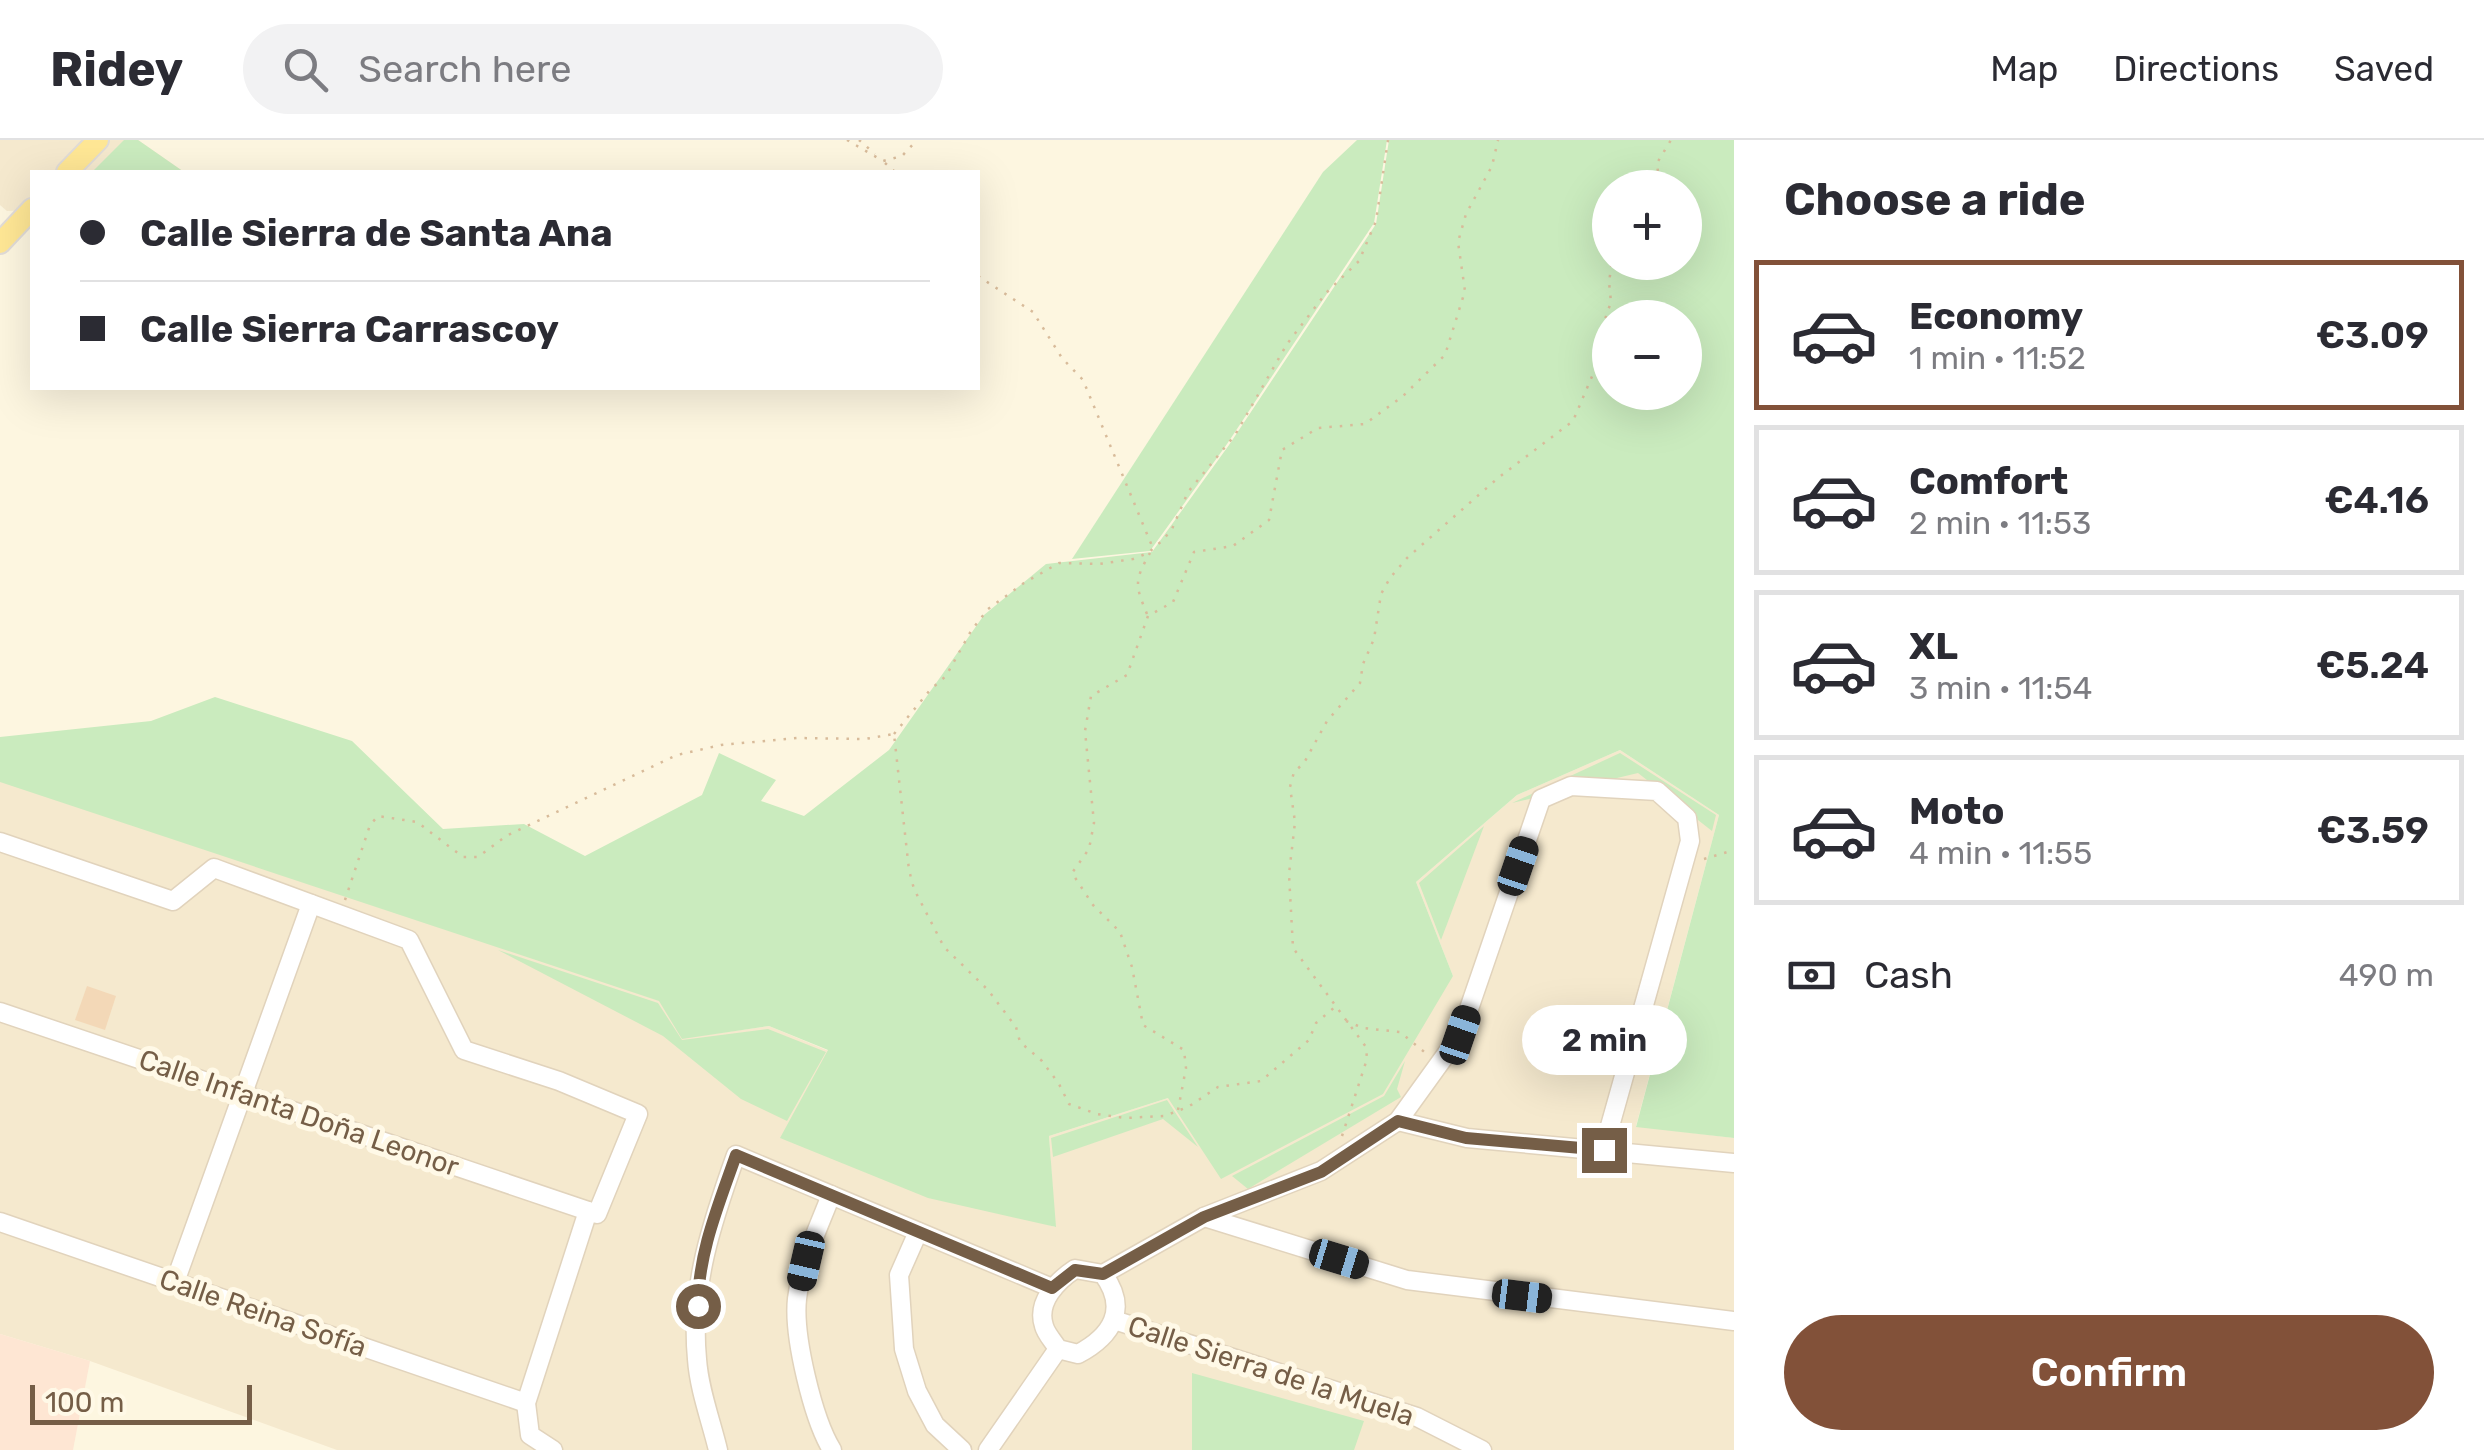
<!DOCTYPE html>
<html lang="en">
<head>
<meta charset="utf-8">
<style>
	:root { --surface:#fff; --page:#f2f2f3; --text:#2b2b33; --muted:#7c7c81; --line:#e1e1e2; --accent:#825139 }
	body { margin:0; font-family:Rubik,sans-serif; background:var(--page); color:var(--text); height:100vh; display:flex; flex-direction:column; font-size:38px; white-space:nowrap }
	* { box-sizing:border-box; margin:0 }
	p { font-size:32px; color:var(--muted) }
	.icon { flex:none; width:55px; height:55px; fill:none; stroke:currentColor; stroke-width:2; stroke-linecap:round; stroke-linejoin:round }
	.map { position:relative; flex:1; overflow:hidden }
	.side { display:flex; flex-direction:column; background:var(--surface); width:750px }
	.side>* { flex:none }
	.top-card { position:absolute; left:30px; top:30px; width:950px; height:220px; border-radius:0px; box-shadow:0 10px 40px #0002; display:grid; align-content:center; height:220px; padding:0 50px; background:var(--surface) }
	.tools { position:absolute; left:1592px; top:30px; display:grid; gap:20px }
	.tools a { display:grid; place-items:center; width:110px; height:110px; border-radius:50%; background:var(--surface); box-shadow:0 10px 40px #0002; font-size:50px }
	.scale { position:absolute; left:30px; bottom:25px; width:222px; box-sizing:border-box; padding-left:10px; border:5px solid #755e47; border-top:0; font-size:28px; line-height:35px; white-space:nowrap; color:#755e47; -webkit-text-stroke:8px #fff9e7; paint-order:stroke }
	.end { position:absolute; width:45px; height:45px; margin:-22px; border:12px solid #755e47; background:#fff; box-shadow:0 0 0 5px #fff }
	.from { border-radius:50% }
	.bubble { position:absolute; height:70px; border-radius:35px; background:var(--surface); box-shadow:0 10px 40px #0002; font-size:32px; font-weight:600; line-height:70px; text-align:center }
	.car { position:absolute; width:30px; height:60px; margin:-30px -15px; border-radius:12px; box-shadow:0 0 8px 2px #0007; background:linear-gradient(#222 24%,#8ab4d8 0 40%,#222 0 76%,#8ab4d8 0 86%,#222 0) }
	.top-card b { display:flex; align-items:center; gap:35px; height:95px; font-size:38px }
	.top-card b+b { border-top:2px solid var(--line) }
	.top-card i { width:25px; height:25px; background:var(--text) }
	ul { padding:0; list-style:none }
	li { display:flex; align-items:center; gap:30px; height:150px; margin:0 20px 15px; padding:0 30px; border:5px solid var(--line); border-radius:0px }
	li div { flex:1 }
	li b { display:block; font-size:38px }
	li em { font-style:normal; font-weight:600 }
	li.on { border-color:var(--accent) }
	li>.icon { width:90px; height:90px; stroke-width:1.5 }
	h2 { padding:0 50px; font-size:45px; line-height:120px }
	.pay { display:flex; align-items:center; gap:25px; height:110px; padding:0 50px; font-size:38px }
	.pay p { margin-inline-start:auto }
	.action { display:flex; gap:20px; margin-top:auto; padding:20px 50px }
	.action a { flex:1; height:115px; border-radius:60px; background:var(--accent); color:#fff; font-size:40px; font-weight:600; line-height:115px; text-align:center }
	header { display:flex; align-items:center; gap:60px; box-sizing:border-box; height:140px; padding:0 50px; background:var(--surface); border-bottom:2px solid var(--line) }
	header strong { font-size:48px }
	nav { display:flex; gap:55px; margin-inline-start:auto; font-size:35px }
	.search { width:700px; height:90px; background:var(--page); display:flex; align-items:center; gap:25px; box-sizing:border-box; padding:0 35px; border-radius:55px; color:var(--muted); font-size:38px }
	main { display:flex; flex:1; min-height:0 }
	.map>svg:first-child { display:block }
</style>
</head>
<body>
<header>
<strong>Ridey</strong>
<div class="search"><svg class="icon" aria-label="search" viewBox="0 0 24 24"><circle cx="10" cy="10" r="6"/><path d="M15 15l6 6"/></svg>Search here</div>
<nav><a>Map</a><a>Directions</a><a>Saved</a></nav>
</header>
<main>
<div class="map">
<svg width="1734" height="1310" viewBox="0 0 1734 1310">
	<rect width="100%" height="100%" fill="#fdf6e0"/>
	<g fill="#f5e9ce">
		<path d="M0,0H138L184,32H32V70L7,71L0,65Z"/>
		<path d="M1620,610L1719,675L1636,986L1734,998V1310H337L90,1221L0,1194V640L477,791L660,861L683,898L769,886L829,911L781,998L1055,1087L1049,996L1168,958L1453,836L1416,742L1517,655Z"/>
	</g>
	<path fill="#fee6d3" d="M0,1194L90,1221L73,1310H0Z"/>
	<g fill="#caebbe" fill-rule="evenodd">
		<path d="M124,0H138L184,32H92Z"/>
		<path d="M1357,0H1387L1374,83L1227,304L1150,411L1072,419L1323,32Z"/>
		<path d="M1389,0H1734V998L1636,987L1719,675L1620,610L1517,655L1416,742L1453,836L1383,954L1221,1039L1168,958L1049,996L1056,1087L928,1058L780,998L828,910L769,886L682,899L659,861L0,642V597L151,581L215,557L352,601L443,689L524,684L585,716L702,655L719,613L776,640L761,661L804,676L889,610L984,475L1046,424L1152,412L1229,305L1376,84ZM1610,48H1685V122H1610ZM1610,178H1685V252H1610Z"/>
		<path d="M1620,613L1716,675L1712,691L1638,633L1512,663Z"/>
		<path d="M1484,686L1441,800L1419,743Z"/>
		<path d="M498,810L658,863L682,900L768,889L826,912L787,981L741,959L663,896Z"/>
		<path d="M1405,921L1397,949L1401,957L1248,1049L1232,1036L1384,956Z"/>
		<path d="M1167,960L1198,1007L1163,979L1053,1017L1051,998Z"/>
		<path d="M1192,1233L1364,1281L1354,1310H1192Z"/>
	</g>
	<path fill="#f3d8b7" d="M87,846L116,856L105,890L75,880Z"/>
	<g fill="none" stroke-linecap="round" stroke-linejoin="round">
		<g stroke="#e1d3bc" stroke-width="21">
			<g id="minor">
				<path d="M0,702L173,761L214,728L409,800L464,910L559,941L638,974L597,1074L0,872"/>
				<path d="M1398,981L1467,998L1734,1023"/>
				<path d="M831,1055C818,1089 801,1123 797,1159C793,1196 813,1279 832,1310"/>
				<path d="M1204,1077L1407,1140L1734,1181"/>
				<path d="M0,1082L526,1263"/>
				<path d="M918,1092L899,1135L904,1209L917,1251L935,1285L962,1310"/>
				<path d="M1075,1129L1103,1134C1129,1169 1112,1196 1078,1214L1058,1209C1054,1202 1046,1194 1044,1186C1036,1162 1057,1141 1075,1129Z"/>
				<path d="M1103,1134L1204,1077L1321,1031L1398,981L1460,895L1541,659L1571,646L1657,651L1687,678L1690,701L1603,1011"/>
				<path d="M175,1142L311,764"/>
				<path d="M1114,1180L1417,1277L1482,1310"/>
				<path d="M553,1310L530,1295L526,1263L588,1071"/>
				<path d="M718,1310C711,1281 699,1249 697,1219C690,1147 712,1082 736,1015L1052,1148"/>
				<path d="M988,1310L1058,1209"/>
			</g>
		</g>
		<g stroke="#e1dcd7" stroke-width="24">
			<g id="major">
				<path d="M67,32L98,0"/>
				<path d="M0,103L32,69"/>
			</g>
		</g>
		<g stroke="#d8bb9a" stroke-width="2.5" stroke-dasharray="2.5 8" stroke-linecap="butt">
			<path d="M847,0L883,21L902,16L917,0"/>
			<path d="M859,0L875,14"/>
			<path d="M885,23L895,32"/>
			<path d="M1646,48L1658,32L1657,23L1671,0"/>
			<path d="M978,136L1033,172L1062,218L1083,240L1152,406"/>
			<path d="M1147,474C1135,445 1134,441 1150,413"/>
			<path d="M894,594L930,550L946,536L971,491L988,469L1024,443L1059,423L1099,424L1133,419L1148,413L1163,400L1172,389L1188,352L1235,295L1287,204L1326,153L1359,121L1376,81L1388,0"/>
			<path d="M1704,719L1734,710"/>
			<path d="M345,760L370,685L378,676L417,682L463,717H478L506,696L677,615L721,605L797,598L865,599L894,594L909,730L914,749L944,807L988,850L1016,887L1020,902L1042,921L1059,944L1069,964L1097,974L1125,978L1164,976L1188,967L1218,947L1261,941L1309,900L1316,883L1336,866"/>
			<path d="M1346,881L1363,888L1400,892L1428,915"/>
			<path d="M1178,970L1186,928L1184,910L1143,885L1132,827L1120,792L1093,765L1072,733L1089,709L1094,683L1085,591L1091,556L1127,535L1148,476L1173,462L1194,412L1233,406L1269,380L1282,310L1318,288L1365,284L1403,256L1445,215L1465,151L1458,102L1466,74L1492,26L1498,0"/>
			<path d="M1342,996L1367,919L1366,907L1293,808L1289,734L1295,682L1290,647L1294,632L1304,623L1327,581L1360,543L1363,524L1374,499L1381,454L1390,438L1407,418L1498,338L1573,281L1596,227L1597,202L1611,162L1609,142L1612,122"/>
		</g>
		<use href="#minor" stroke="#fff" stroke-width="18"/>
		<use href="#major" stroke="#ffe795" stroke-width="20"/>
	</g>
	<g fill="none" stroke-linecap="round" stroke-linejoin="round">
		<path stroke="#755e47" stroke-width="12" d="M698,1166C698,1113 719,1064 736,1015L1052,1148L1075,1130L1103,1134L1204,1077L1321,1032L1398,981L1466,998L1604,1010"/>
	</g>
	<g text-anchor="middle" dominant-baseline="central" stroke-width="10" stroke-linejoin="round" paint-order="stroke">
		<g font-size="28" fill="#755e47" stroke="#fff9e7">
			<text transform="translate(299 973) rotate(19)">Calle Infanta Doña Leonor</text>
			<text transform="translate(263 1173) rotate(19)">Calle Reina Sofía</text>
			<text transform="translate(1271 1231) rotate(18)">Calle Sierra de la Muela</text>
		</g>
	</g>
</svg>
<div class="tools">
<a>+</a>
<a>−</a>
</div>
<div class="scale">100 m</div>
<i class="end from" style="left:698px;top:1166px"></i>
<i class="end" style="left:1604px;top:1010px"></i>
<div class="bubble" style="left:1522px;top:865px;width:165px">2 min</div>
<i class="car" style="left:1518px;top:726px;rotate:19deg"></i>
<i class="car" style="left:1460px;top:895px;rotate:19deg"></i>
<i class="car" style="left:1339px;top:1119px;rotate:107deg"></i>
<i class="car" style="left:806px;top:1121px;rotate:193deg"></i>
<i class="car" style="left:1522px;top:1156px;rotate:97deg"></i>
<div class="top-card">
<b><i class="from"></i>Calle Sierra de Santa Ana</b>
<b><i></i>Calle Sierra Carrascoy</b>
</div>
</div>
<section class="side">
<h2>Choose a ride</h2>
<ul>
<li class="on"><svg class="icon" aria-label="car" viewBox="0 0 24 24"><path d="M5 17H2v-5l4-1 3-4h7l3 4 3 1v5h-3M9 17h6M6 11h13"/><circle cx="7" cy="17" r="2"/><circle cx="17" cy="17" r="2"/></svg><div><b>Economy</b><p>1 min · 11:52</p></div><em>€3.09</em></li>
<li><svg class="icon" aria-label="car" viewBox="0 0 24 24"><path d="M5 17H2v-5l4-1 3-4h7l3 4 3 1v5h-3M9 17h6M6 11h13"/><circle cx="7" cy="17" r="2"/><circle cx="17" cy="17" r="2"/></svg><div><b>Comfort</b><p>2 min · 11:53</p></div><em>€4.16</em></li>
<li><svg class="icon" aria-label="car" viewBox="0 0 24 24"><path d="M5 17H2v-5l4-1 3-4h7l3 4 3 1v5h-3M9 17h6M6 11h13"/><circle cx="7" cy="17" r="2"/><circle cx="17" cy="17" r="2"/></svg><div><b>XL</b><p>3 min · 11:54</p></div><em>€5.24</em></li>
<li><svg class="icon" aria-label="car" viewBox="0 0 24 24"><path d="M5 17H2v-5l4-1 3-4h7l3 4 3 1v5h-3M9 17h6M6 11h13"/><circle cx="7" cy="17" r="2"/><circle cx="17" cy="17" r="2"/></svg><div><b>Moto</b><p>4 min · 11:55</p></div><em>€3.59</em></li>
</ul>
<div class="pay"><svg class="icon" aria-label="cash" viewBox="0 0 24 24"><path d="M3 7h18v10H3z"/><circle cx="12" cy="12" r="2"/></svg>Cash<p>490 m</p></div>
<div class="action"><a>Confirm</a></div>
</section>
</main>
</body>
</html>
